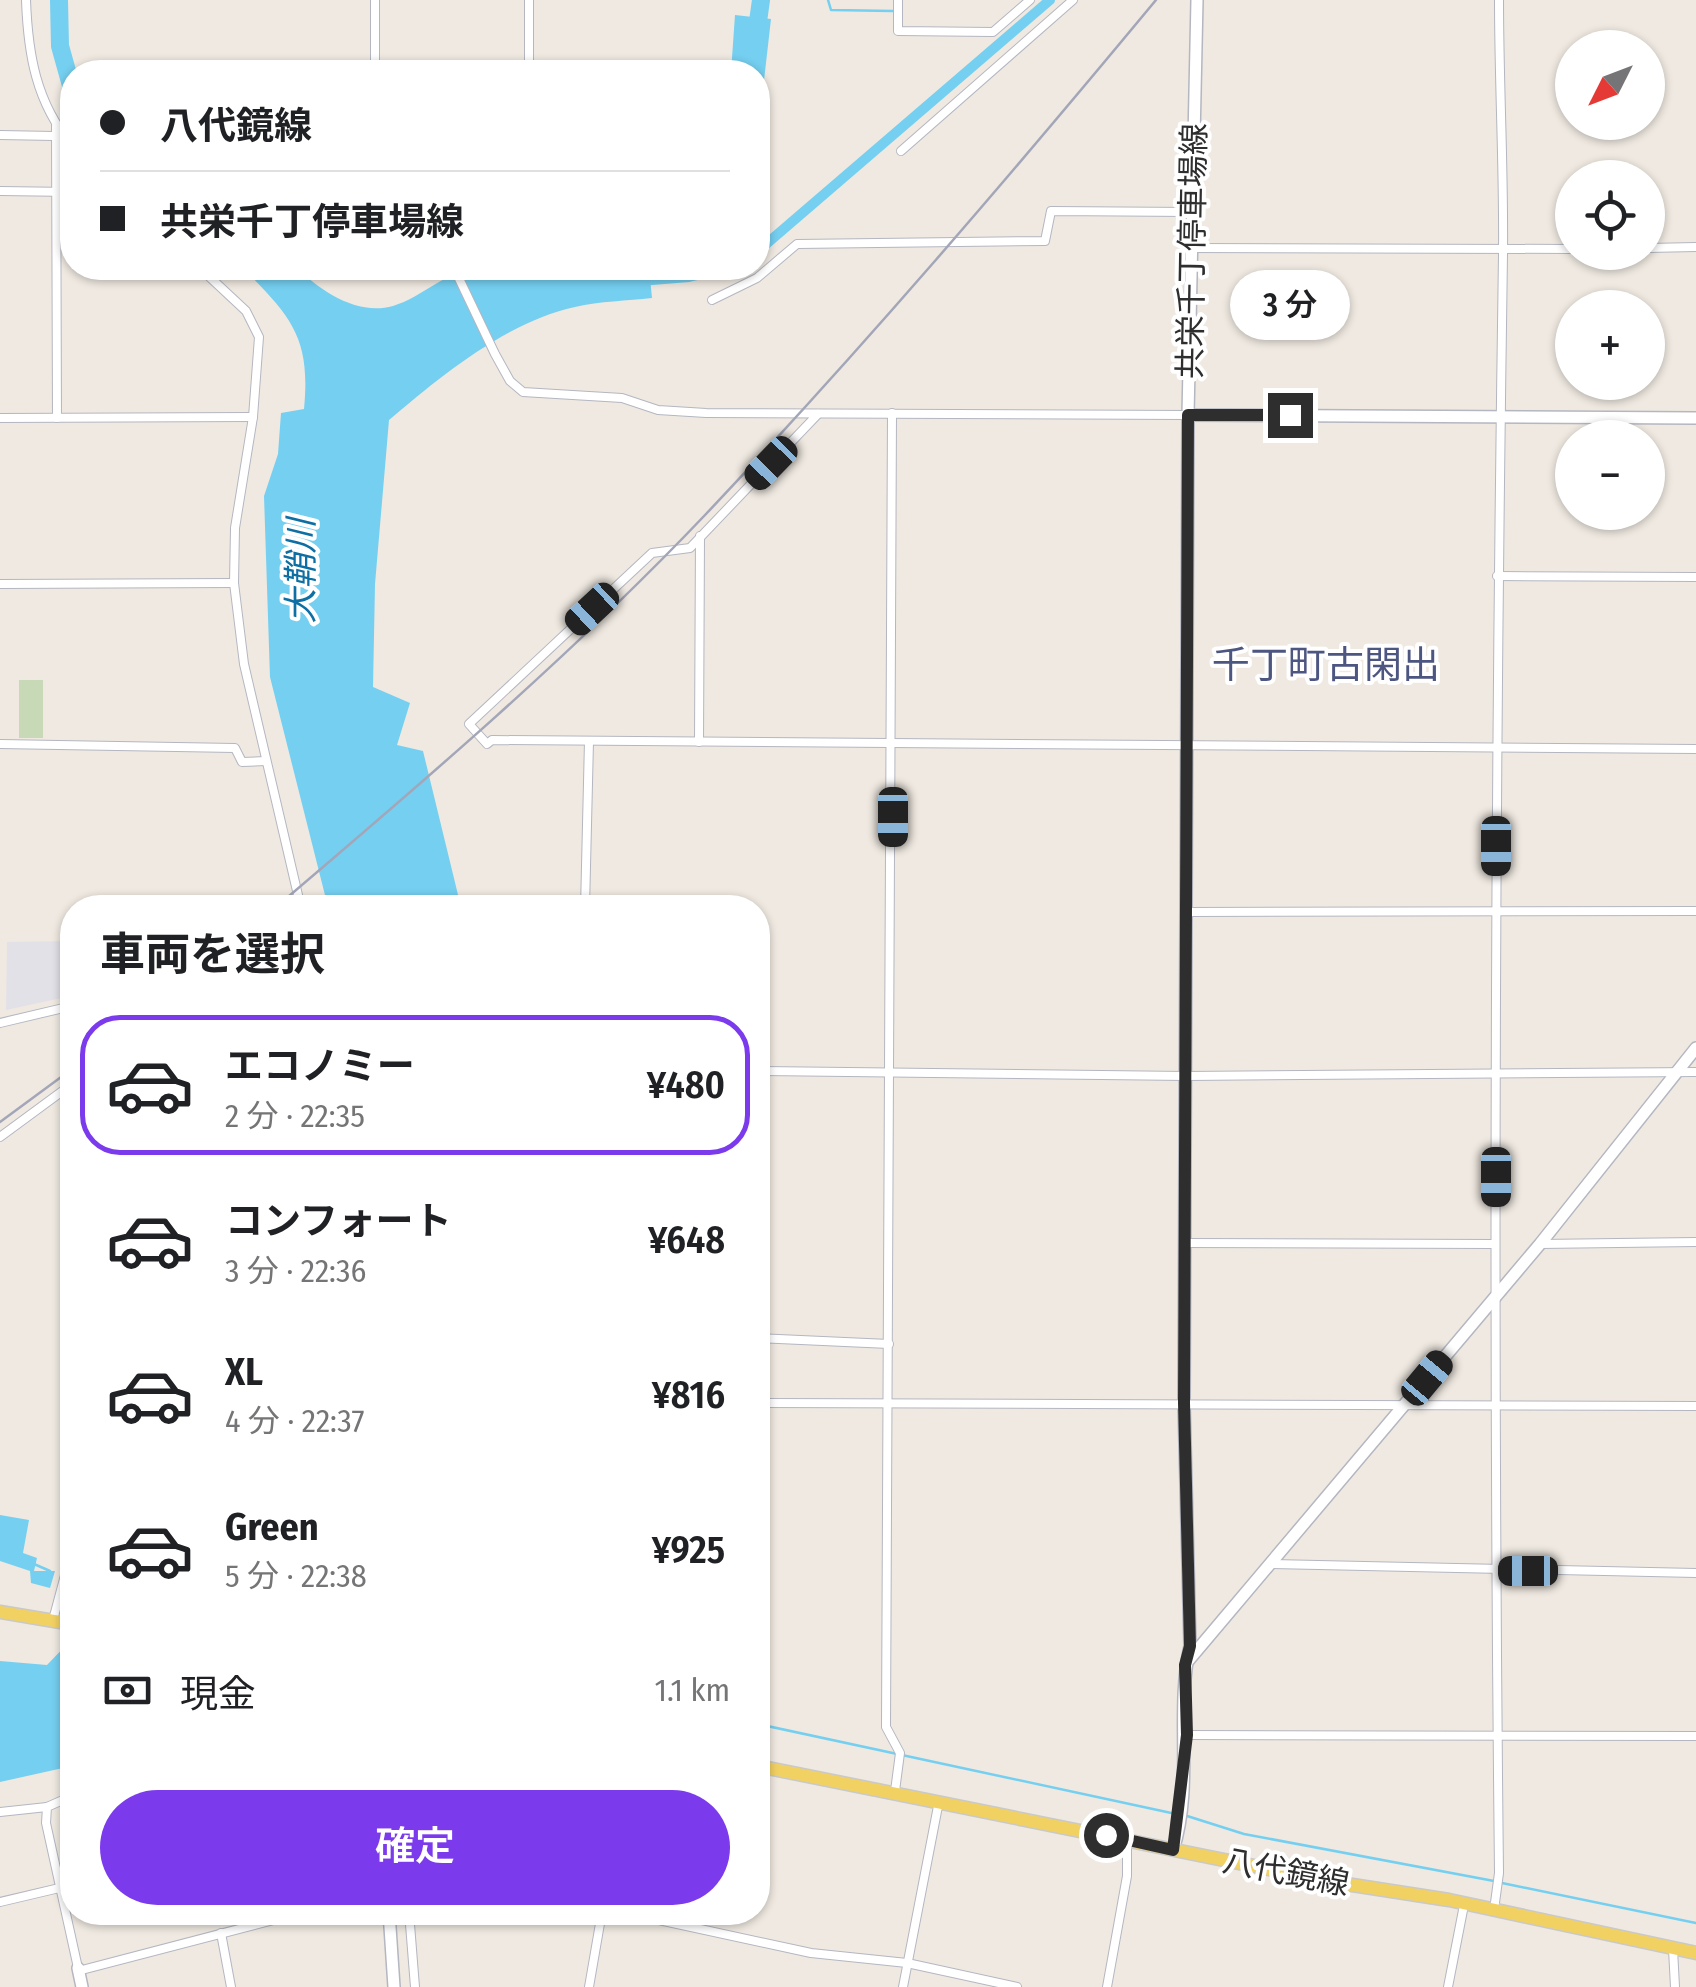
<!DOCTYPE html>
<html lang="ja">
<head>
<meta charset="utf-8">
<style>
	:root { --surface:#fff; --page:#f2f2f2; --text:#202124; --muted:#757577; --line:#e0e0e0; --accent:#7c3aed }
	body { margin:0; font-family:"Fira Sans Condensed","Noto Sans JP",sans-serif; background:var(--page); color:var(--text); height:100vh; display:flex; flex-direction:column; font-size:38px; white-space:nowrap }
	* { box-sizing:border-box; margin:0 }
	p { font-size:32px; color:var(--muted) }
	.icon { flex:none; width:55px; height:55px; fill:none; stroke:currentColor; stroke-width:2; stroke-linecap:round; stroke-linejoin:round }
	.map { position:relative; flex:1; overflow:hidden }
	.details { position:absolute; left:60px; top:895px; width:710px; height:1030px; display:flex; flex-direction:column; background:var(--surface); border-radius:40px; box-shadow:0 2px 8px #0004 }
	.details>* { flex:none }
	.guide { position:absolute; left:60px; top:60px; width:710px; height:220px; border-radius:40px; box-shadow:0 2px 8px #0004; display:grid; align-content:center; height:220px; padding:0 40px; background:var(--surface) }
	.needle { width:65px; rotate:228deg }
	.fabs { position:absolute; left:1555px; top:30px; display:grid; gap:20px }
	.fabs a { display:grid; place-items:center; width:110px; height:110px; border-radius:50%; background:var(--surface); box-shadow:0 2px 8px #0004; font-size:50px }
	.end { position:absolute; width:45px; height:45px; margin:-22px; border:12px solid #2e2e2e; background:#fff; box-shadow:0 0 0 5px #fff }
	.from { border-radius:50% }
	.bubble { position:absolute; height:70px; border-radius:35px; background:var(--surface); box-shadow:0 2px 8px #0004; font-size:32px; font-weight:600; line-height:70px; text-align:center }
	.car { position:absolute; width:30px; height:60px; margin:-30px -15px; border-radius:12px; box-shadow:0 0 8px 2px #0007; background:linear-gradient(#222 24%,#8ab4d8 0 40%,#222 0 76%,#8ab4d8 0 86%,#222 0) }
	.guide b { display:flex; align-items:center; gap:35px; height:95px; font-size:38px }
	.guide b+b { border-top:2px solid var(--line) }
	.guide i { width:25px; height:25px; background:var(--text) }
	ul { padding:0; list-style:none }
	li { display:flex; align-items:center; gap:30px; height:140px; margin:0 20px 15px; padding:0 20px; border:5px solid transparent; border-radius:40px }
	li div { flex:1 }
	li b { display:block; font-size:38px }
	li em { font-style:normal; font-weight:600 }
	li.on { border-color:var(--accent) }
	li>.icon { width:90px; height:90px; stroke-width:1.5 }
	h2 { padding:0 40px; font-size:45px; line-height:120px }
	.pay { display:flex; align-items:center; gap:25px; height:110px; padding:0 40px; font-size:38px }
	.pay p { margin-inline-start:auto }
	.action { display:flex; gap:20px; margin-top:auto; padding:20px 40px }
	.action a { flex:1; height:115px; border-radius:60px; background:var(--accent); color:#fff; font-size:40px; font-weight:600; line-height:115px; text-align:center }
	.map>svg:first-child { display:block }
</style>
</head>
<body>
<div class="map">
<svg width="1696" height="1987" viewBox="0 0 1696 1987">
	<rect width="100%" height="100%" fill="#efe9e1"/>
	<path fill="#e3e1e8" d="M68,941L71,996L6,1010L7,942Z"/>
	<rect fill="#c8d9b8" x="19" y="680" width="24" height="58"/>
	<g fill="#75cff0">
		<path d="M735,15L771,19L758,133V72H731Z"/>
		<path d="M243,268H297C321,291 357,316 393,306C423,297 445,271 478,268C535,262 592,270 649,268L652,298C627,301 600,301 575,307C506,322 441,376 389,420L375,584L373,687L410,703L397,745L423,751L461,907H328L270,677L264,496L278,454L281,413L304,409C311,337 291,317 243,268Z"/>
		<path d="M0,1515L29,1520L23,1553L37,1558L34,1571H55L50,1588L31,1583L30,1571L0,1561Z"/>
		<path d="M72,1639V1766L0,1782V1661L47,1665Z"/>
	</g>
	<g fill="none" stroke-linecap="round" stroke-linejoin="round">
		<g stroke="#75cff0" stroke-width="2.5">
			<path d="M828,0L831,10L893,11"/>
			<path d="M34,1564L50,1571"/>
			<path d="M758,1724L1176,1814"/>
			<path d="M1184,1815L1244,1834L1494,1881"/>
			<path d="M1502,1883L1696,1923"/>
		</g>
		<g stroke="#75cff0" stroke-width="10">
			<path d="M758,251L1050,0"/>
			<path d="M640,281L689,277L727,268"/>
		</g>
		<g stroke="#75cff0" stroke-width="18">
			<path d="M59,0L60,46L72,89"/>
			<path d="M751,72L761,0"/>
		</g>
		<g stroke="#b4b7c1" stroke-width="10">
			<g id="street">
				<path d="M26,0C28,54 36,103 72,145"/>
				<path d="M375,0V72"/>
				<path d="M529,0V72"/>
				<path d="M898,0V31L993,32L1030,0"/>
				<path d="M56,126L57,418"/>
				<path d="M0,135L54,136"/>
				<path d="M901,151L1073,0"/>
				<path d="M0,191L72,192"/>
				<path d="M1189,248L1572,249"/>
				<path d="M1648,248L1696,247"/>
				<path d="M200,268L246,311L259,337L253,417L235,528L234,583L244,664L301,908"/>
				<path d="M454,268L495,354L510,381L523,392L622,398L658,410L706,413L1188,415"/>
				<path d="M712,300L757,278L797,244L1045,241L1051,211L1191,212"/>
				<path d="M892,413L886,1727L900,1753L895,1791"/>
				<path d="M818,414L690,548L652,553L469,724L487,744L492,740L1696,749"/>
				<path d="M0,418L253,417"/>
				<path d="M1497,576L1696,577"/>
				<path d="M0,584L234,583"/>
				<path d="M699,742L700,536"/>
				<path d="M0,744L235,748L242,762L266,761"/>
				<path d="M585,908L589,741"/>
				<path d="M1187,912L1696,911"/>
				<path d="M0,1023L72,1006"/>
				<path d="M758,1071L1186,1076L1696,1072"/>
				<path d="M0,1137L72,1084"/>
				<path d="M1185,1243L1495,1244"/>
				<path d="M1540,1244L1696,1242"/>
				<path d="M758,1338L889,1344"/>
				<path d="M758,1403L1696,1406"/>
				<path d="M1272,1564L1696,1573"/>
				<path d="M53,1620L72,1549"/>
				<path d="M1187,1735L1696,1736"/>
				<path d="M72,1796L47,1807L46,1823L78,1968"/>
				<path d="M0,1812L47,1807"/>
				<path d="M0,1902L72,1885"/>
				<path d="M1494,1910L1499,1873C1493,1334 1495,794 1503,254C1504,170 1499,85 1499,0"/>
				<path d="M409,1912L415,1987"/>
				<path d="M622,1912L811,1953L907,1963L1017,1987"/>
				<path d="M221,1933L231,1987"/>
				<path d="M1673,1949L1675,1987"/>
				<path d="M78,1971L304,1912"/>
				<path d="M589,1987L602,1912"/>
				<path d="M903,1987L939,1801"/>
				<path d="M1107,1987L1127,1876V1840"/>
				<path d="M1448,1987L1464,1905"/>
			</g>
		</g>
		<g stroke="#b4b7c1" stroke-width="14">
			<g id="secondary">
				<path d="M1197,0L1188,415L1696,418"/>
				<path d="M1188,1661L1540,1244L1696,1048"/>
				<path d="M1173,1850C1194,1785 1175,1711 1190,1646L1184,1403L1188,415"/>
				<path d="M389,1912L394,1987"/>
				<path d="M78,1968L82,1987"/>
			</g>
		</g>
		<g stroke="#c9c9c9" stroke-width="15">
			<g id="primary">
				<path d="M0,1612L72,1624"/>
				<path d="M758,1766L1333,1882L1449,1900L1696,1953"/>
			</g>
		</g>
		<use href="#street" stroke="#fff" stroke-width="8"/>
		<use href="#secondary" stroke="#fff" stroke-width="11"/>
		<use href="#primary" stroke="#f2d163" stroke-width="12"/>
		<g stroke="#a3a6b8" stroke-width="2.5">
			<path d="M275,908C423,782 572,655 706,514C863,348 1010,176 1156,0"/>
			<path d="M0,1122L72,1069"/>
		</g>
	</g>
	<g fill="none" stroke-linecap="round" stroke-linejoin="round">
		<path stroke="#2e2e2e" stroke-width="12" d="M1106,1835L1173,1850L1187,1735L1185,1665L1190,1646L1184,1403L1188,415H1290"/>
	</g>
	<g text-anchor="middle" dominant-baseline="central" stroke-width="8" stroke-linejoin="round" paint-order="stroke">
		<g font-size="32" fill="#2e2e2e" stroke="#fff">
			<text transform="translate(1192 251) rotate(-89)">共栄千丁停車場線</text>
			<text transform="translate(1286 1872) rotate(11)">八代鏡線</text>
		</g>
		<g font-size="35" font-style="italic" fill="#0d6fa3" stroke="#fff">
			<text transform="translate(301 571) rotate(-90)">大鞘川</text>
		</g>
		<g font-size="38" fill="#4d5680" stroke="#fff">
			<text x="1326" y="665">千丁町古閑出</text>
		</g>
	</g>
</svg>
<div class="fabs">
<a><svg class="needle" viewBox="-14 -14 28 28"><path d="M0-13l5 13h-10z" fill="#e53935"/><path d="M0 13l5-13h-10z" fill="#757577"/></svg></a>
<a><svg class="icon" aria-label="locate" viewBox="0 0 24 24"><circle cx="12" cy="12" r="6"/><path d="M12 2v4M12 18v4M2 12h4M18 12h4"/></svg></a>
<a>+</a>
<a>−</a>
</div>
<i class="end from" style="left:1106px;top:1835px"></i>
<i class="end" style="left:1290px;top:415px"></i>
<div class="bubble" style="left:1230px;top:270px;width:120px">3 分</div>
<i class="car" style="left:771px;top:463px;rotate:224deg"></i>
<i class="car" style="left:592px;top:609px;rotate:227deg"></i>
<i class="car" style="left:893px;top:817px;rotate:180deg"></i>
<i class="car" style="left:1496px;top:846px;rotate:180deg"></i>
<i class="car" style="left:1496px;top:1177px;rotate:180deg"></i>
<i class="car" style="left:1427px;top:1378px;rotate:40deg"></i>
<i class="car" style="left:1528px;top:1571px;rotate:270deg"></i>
<div class="guide">
<b><i class="from"></i>八代鏡線</b>
<b><i></i>共栄千丁停車場線</b>
</div>
<section class="details">
<h2>車両を選択</h2>
<ul>
<li class="on"><svg class="icon" aria-label="car" viewBox="0 0 24 24"><path d="M5 17H2v-5l4-1 3-4h7l3 4 3 1v5h-3M9 17h6M6 11h13"/><circle cx="7" cy="17" r="2"/><circle cx="17" cy="17" r="2"/></svg><div><b>エコノミー</b><p>2 分 · 22:35</p></div><em>¥480</em></li>
<li><svg class="icon" aria-label="car" viewBox="0 0 24 24"><path d="M5 17H2v-5l4-1 3-4h7l3 4 3 1v5h-3M9 17h6M6 11h13"/><circle cx="7" cy="17" r="2"/><circle cx="17" cy="17" r="2"/></svg><div><b>コンフォート</b><p>3 分 · 22:36</p></div><em>¥648</em></li>
<li><svg class="icon" aria-label="car" viewBox="0 0 24 24"><path d="M5 17H2v-5l4-1 3-4h7l3 4 3 1v5h-3M9 17h6M6 11h13"/><circle cx="7" cy="17" r="2"/><circle cx="17" cy="17" r="2"/></svg><div><b>XL</b><p>4 分 · 22:37</p></div><em>¥816</em></li>
<li><svg class="icon" aria-label="car" viewBox="0 0 24 24"><path d="M5 17H2v-5l4-1 3-4h7l3 4 3 1v5h-3M9 17h6M6 11h13"/><circle cx="7" cy="17" r="2"/><circle cx="17" cy="17" r="2"/></svg><div><b>Green</b><p>5 分 · 22:38</p></div><em>¥925</em></li>
</ul>
<div class="pay"><svg class="icon" aria-label="cash" viewBox="0 0 24 24"><path d="M3 7h18v10H3z"/><circle cx="12" cy="12" r="2"/></svg>現金<p>1.1 km</p></div>
<div class="action"><a>確定</a></div>
</section>
</div>
</body>
</html>
